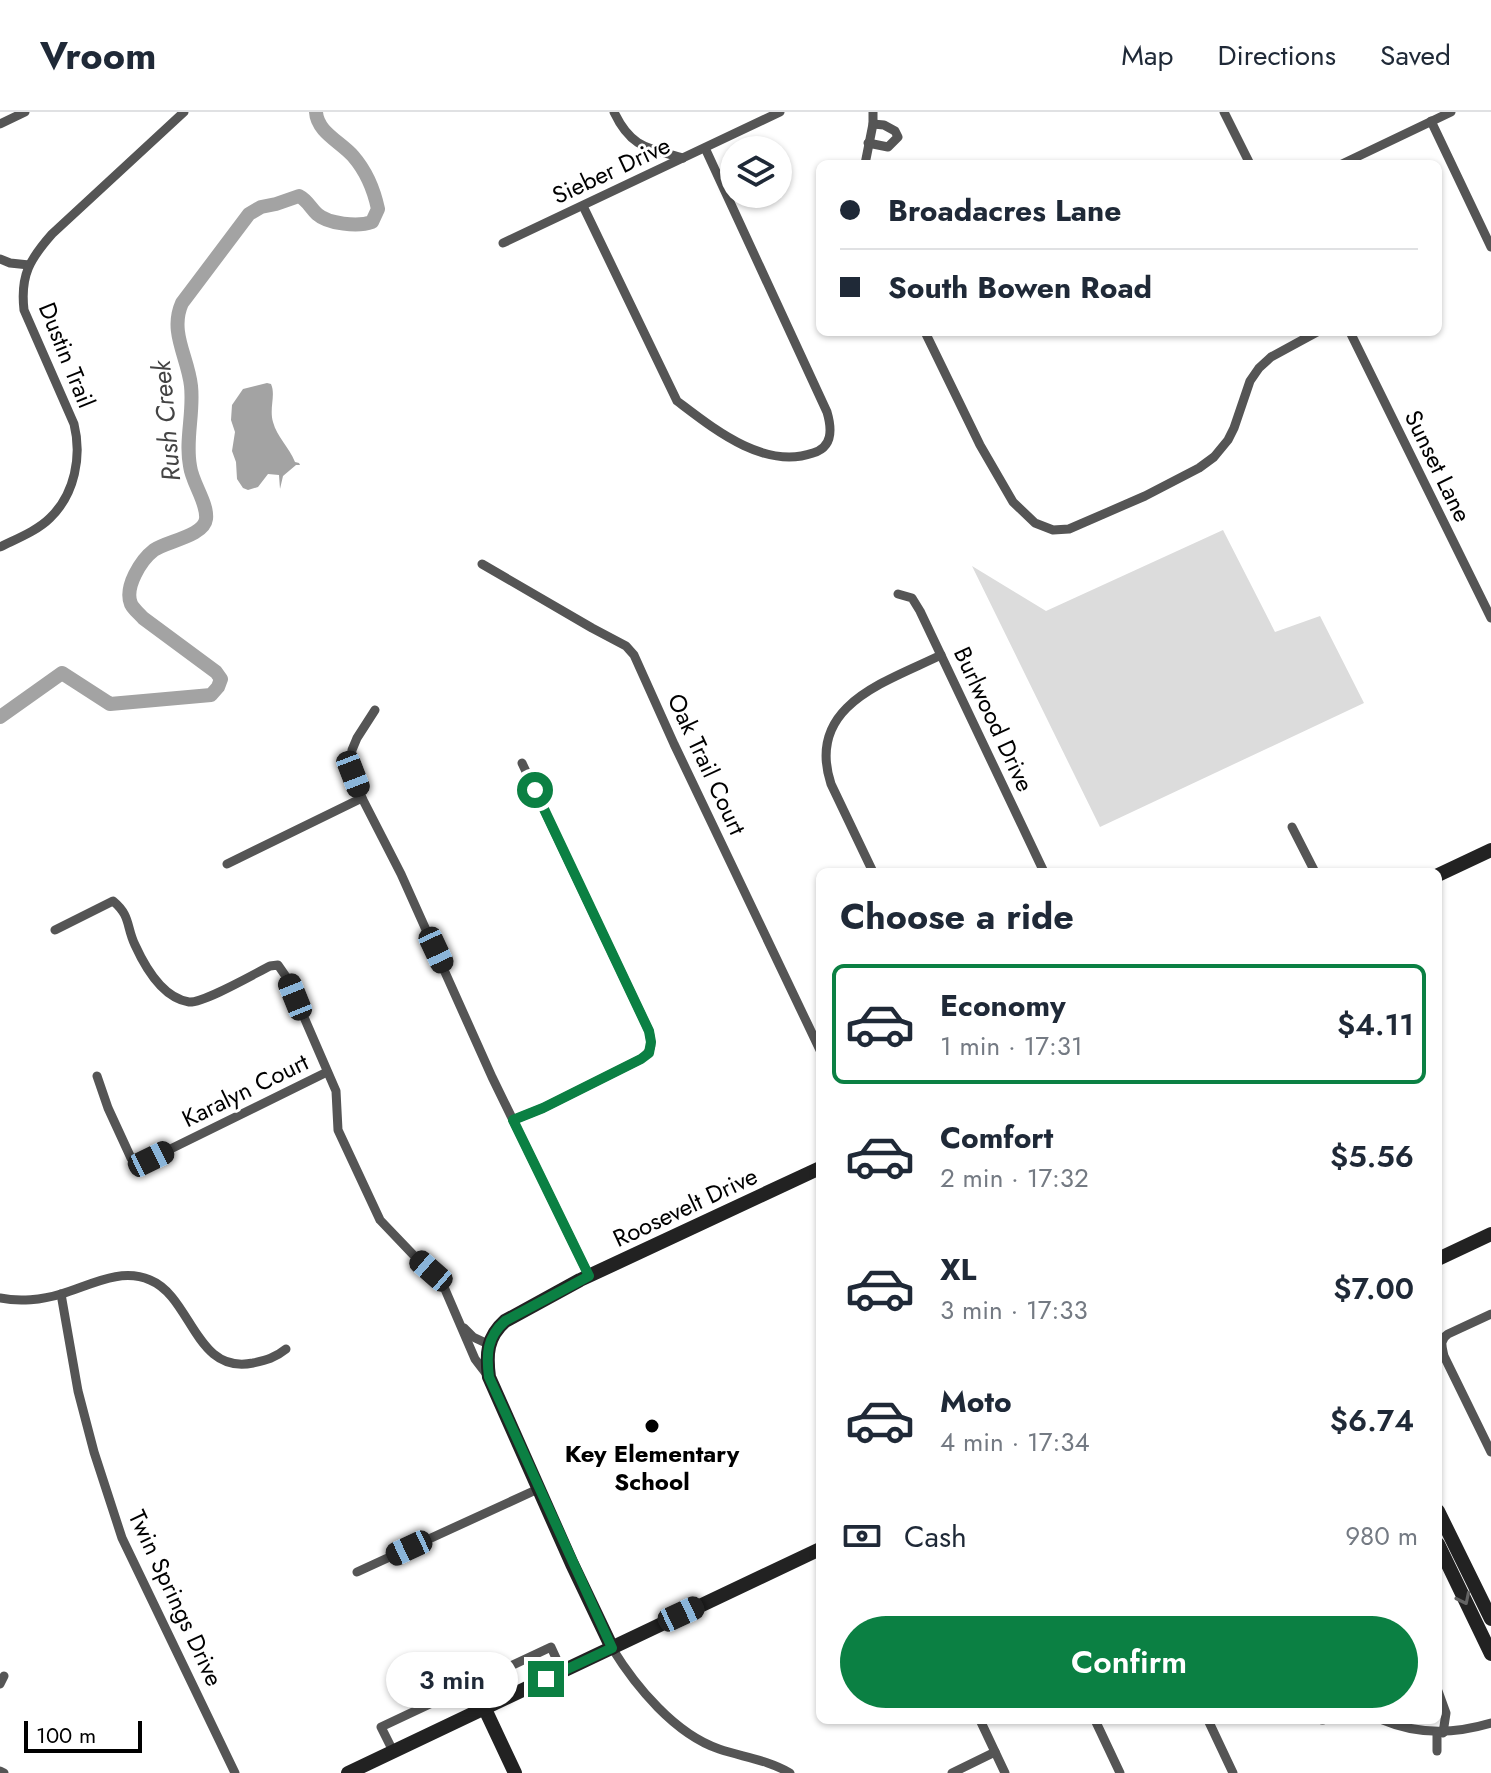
<!DOCTYPE html>
<html lang="en">
<head>
<meta charset="utf-8">
<style>
	:root { --surface:#fff; --page:#f6f6f7; --text:#1f2937; --muted:#747a83; --line:#e0e1e3; --accent:#0b8043 }
	body { margin:0; font-family:Jost,sans-serif; background:var(--page); color:var(--text); height:100vh; display:flex; flex-direction:column; font-size:30px; white-space:nowrap }
	* { box-sizing:border-box; margin:0 }
	p { font-size:26px; color:var(--muted) }
	.icon { flex:none; width:44px; height:44px; fill:none; stroke:currentColor; stroke-width:2; stroke-linecap:round; stroke-linejoin:round }
	.map { position:relative; flex:1; overflow:hidden }
	.details { position:absolute; left:816px; top:756px; width:626px; height:856px; display:flex; flex-direction:column; background:var(--surface); border-radius:12px; box-shadow:0 2px 6px #0004 }
	.details>* { flex:none }
	.hud { position:absolute; left:816px; top:48px; width:626px; height:176px; border-radius:12px; box-shadow:0 2px 6px #0004; display:grid; align-content:center; height:176px; padding:0 24px; background:var(--surface) }
	.buttons { position:absolute; left:720px; top:24px; display:grid; gap:16px }
	.buttons a { display:grid; place-items:center; width:72px; height:72px; border-radius:50%; background:var(--surface); box-shadow:0 2px 6px #0004; font-size:40px }
	.scale { position:absolute; left:24px; bottom:20px; width:118px; box-sizing:border-box; padding-left:8px; border:4px solid #000; border-top:0; font-size:22px; line-height:28px; white-space:nowrap; color:#000; -webkit-text-stroke:6px #fff; paint-order:stroke }
	.end { position:absolute; width:36px; height:36px; margin:-18px; border:10px solid #0b8043; background:#fff; box-shadow:0 0 0 4px #fff }
	.from { border-radius:50% }
	.bubble { position:absolute; height:56px; border-radius:28px; background:var(--surface); box-shadow:0 2px 6px #0004; font-size:26px; font-weight:600; line-height:56px; text-align:center }
	.car { position:absolute; width:24px; height:48px; margin:-24px -12px; border-radius:10px; box-shadow:0 0 6px 2px #0007; background:linear-gradient(#222 24%,#8ab4d8 0 40%,#222 0 76%,#8ab4d8 0 86%,#222 0) }
	.hud b { display:flex; align-items:center; gap:28px; height:76px; font-size:30px }
	.hud b+b { border-top:2px solid var(--line) }
	.hud i { width:20px; height:20px; background:var(--text) }
	ul { padding:0; list-style:none }
	li { display:flex; align-items:center; gap:24px; height:120px; margin:0 16px 12px; padding:0 8px; border:4px solid transparent; border-radius:12px }
	li div { flex:1 }
	li b { display:block; font-size:30px }
	li em { font-style:normal; font-weight:600 }
	li.current { border-color:var(--accent) }
	li>.icon { width:72px; height:72px; stroke-width:1.5 }
	h2 { padding:0 24px; font-size:36px; line-height:96px }
	.pay { display:flex; align-items:center; gap:20px; height:88px; padding:0 24px; font-size:30px }
	.pay p { margin-inline-start:auto }
	.action { display:flex; gap:16px; margin-top:auto; padding:16px 24px }
	.action a { flex:1; height:92px; border-radius:48px; background:var(--accent); color:#fff; font-size:32px; font-weight:600; line-height:92px; text-align:center }
	header { display:flex; align-items:center; gap:48px; box-sizing:border-box; height:112px; padding:0 40px; background:var(--surface); border-bottom:2px solid var(--line) }
	header strong { font-size:38px }
	nav { display:flex; gap:44px; margin-inline-start:auto; font-size:28px }
	.map>svg:first-child { display:block }
</style>
</head>
<body>
<header>
<strong>Vroom</strong>
<nav><a>Map</a><a>Directions</a><a>Saved</a></nav>
</header>
<div class="map">
<svg width="1491" height="1661" viewBox="0 0 1491 1661">
	<rect width="100%" height="100%" fill="#fff"/>
	<path fill="#dcdcdc" d="M1223,418L1275,520L1320,504L1364,591L1100,715L972,454L1046,499Z"/>
	<path fill="#a3a3a3" d="M267,271L271,272C276,283 269,296 273,310C277,325 289,335 295,350L299,351L300,353H296L283,364L280,377L279,363L268,362L258,375L248,378L243,376L237,367L236,350L232,339L235,320L231,308L232,293L243,277Z"/>
	<g fill="none" stroke-linecap="round" stroke-linejoin="round">
		<path stroke="#a3a3a3" stroke-width="14" d="M0,605L62,561L110,592L211,583L218,575L221,567L216,560L143,506C139,501 134,498 131,492C124,475 141,448 154,438C167,429 204,424 206,407C208,391 192,371 190,354C185,328 194,301 191,274C188,245 169,220 182,191L249,102L261,95L276,92L299,84C307,88 310,95 317,102C328,112 358,115 372,110L378,97C374,78 366,59 353,44C341,30 317,20 316,0"/>
		<g stroke="#555" stroke-width="9">
			<path d="M614,0C631,36 648,36 683,46"/>
			<path d="M1224,0L1250,52"/>
			<path d="M1431,9L1491,135"/>
			<path d="M0,12L25,0"/>
			<path d="M868,31L888,35L898,25L895,19L884,13L873,12"/>
			<path d="M865,52L873,12V0"/>
			<path d="M1342,52L1451,0"/>
			<path d="M583,94L677,289C714,317 764,358 813,341C833,335 832,317 827,300L705,36"/>
			<path d="M503,131L780,0"/>
			<path d="M0,147L10,151L29,153"/>
			<path d="M925,220L980,333L1013,390L1035,411L1053,418L1069,417L1145,384L1199,356L1214,345L1228,328L1234,316L1250,269L1259,256L1271,245L1317,220"/>
			<path d="M1350,220L1491,506"/>
			<path d="M0,435C16,427 37,419 50,406C75,382 82,344 74,312L24,198C20,163 30,147 52,122L184,0"/>
			<path d="M482,452L592,516L626,534L634,543L674,632L820,938"/>
			<path d="M898,482L912,486L920,499L1044,760"/>
			<path d="M375,598L357,626L352,638L351,650L353,662L362,686L401,762L492,965L589,1164"/>
			<path d="M1292,715L1315,760"/>
			<path d="M227,752L362,686"/>
			<path d="M873,760L831,672C805,593 886,570 941,543"/>
			<path d="M55,818L113,789C131,804 126,814 135,833C145,855 163,886 189,890C204,891 254,862 270,854L278,853L287,866L336,979L338,1018L380,1108L444,1175L475,1247L488,1264"/>
			<path d="M97,964L108,996L131,1046L136,1051H142L327,960"/>
			<path d="M513,1008L543,996L641,947C653,938 652,933 649,919L522,651"/>
			<path d="M61,1182L78,1279L94,1340L122,1426L235,1661"/>
			<path d="M0,1186C19,1190 42,1188 61,1182C89,1174 120,1155 150,1168C192,1185 195,1263 253,1251C266,1248 275,1246 286,1237"/>
			<path d="M1491,1202L1448,1222C1439,1228 1442,1235 1444,1244L1491,1340"/>
			<path d="M464,1216L473,1225L488,1232"/>
			<path d="M357,1460L538,1377"/>
			<path d="M612,1536C636,1575 675,1622 719,1637C743,1645 768,1648 790,1661"/>
			<path d="M0,1572L4,1564"/>
			<path d="M1438,1579L1446,1601L1443,1621"/>
			<path d="M980,1608L1005,1661"/>
			<path d="M1095,1608L1120,1661"/>
			<path d="M1208,1608L1233,1661"/>
			<path d="M1322,1608H1323"/>
			<path d="M1383,1608C1418,1623 1454,1622 1491,1611"/>
			<path d="M393,1639L381,1615L551,1535L562,1559"/>
			<path d="M1437,1639V1620"/>
			<path d="M0,1659L4,1661"/>
			<path d="M952,1661L995,1640"/>
		</g>
		<g stroke="#222" stroke-width="14">
			<path d="M1438,763L1491,738"/>
			<path d="M1438,1147L1491,1122"/>
			<path d="M1438,1399L1491,1507"/>
			<path d="M1438,1432L1491,1542"/>
			<path d="M612,1536L572,1452L489,1265C486,1242 487,1225 505,1209L580,1168L820,1056"/>
			<path d="M484,1595L515,1661"/>
			<path d="M348,1661L820,1437"/>
		</g>
	</g>
	<defs><path id="oneway-chevron" d="M-2-3.5L2.5 0L-2 3.5" fill="none" stroke-width="1.6" stroke-linecap="round" stroke-linejoin="round" transform="scale(2)"/></defs>
	<use stroke="#646464" href="#oneway-chevron" transform="translate(1464 1487) rotate(64)"/>
	<g fill="none" stroke-linecap="round" stroke-linejoin="round">
		<path stroke="#0b8043" stroke-width="10" d="M535,678L649,919L651,930L649,941L641,947L543,996L513,1008L589,1164L505,1209C487,1225 486,1242 489,1265L612,1536L546,1567"/>
	</g>
	<circle fill="#000" stroke="#fff" stroke-width="3" cx="652" cy="1314" r="8"/>
	<g text-anchor="middle" dominant-baseline="central" stroke-width="6" stroke-linejoin="round" paint-order="stroke">
		<g font-size="24" fill="#000" stroke="#fff">
			<text transform="translate(611 58) rotate(-25)">Sieber Drive</text>
			<text transform="translate(67 243) rotate(68)">Dustin Trail</text>
			<text transform="translate(1438 354) rotate(64)">Sunset Lane</text>
			<text transform="translate(994 607) rotate(65)">Burlwood Drive</text>
			<text transform="translate(707 652) rotate(65)">Oak Trail Court</text>
			<text transform="translate(245 978) rotate(-26)">Karalyn Court</text>
			<text transform="translate(685 1095) rotate(-25)">Roosevelt Drive</text>
			<text transform="translate(176 1486) rotate(65)">Twin Springs Drive</text>
		</g>
		<g font-size="24" font-weight="bold" fill="#000" stroke="#fff">
			<text x="652" y="1341">Key Elementary<tspan x="652" dy="28">School</tspan></text>
		</g>
		<g font-size="26" font-style="italic" fill="#444" stroke="#fff">
			<text transform="translate(166 309) rotate(-95)">Rush Creek</text>
		</g>
	</g>
</svg>
<div class="buttons">
<a><svg class="icon" aria-label="layers" viewBox="0 0 24 24"><path d="M12 4l9 5-9 5-9-5zM3 14l9 5 9-5"/></svg></a>
</div>
<div class="scale">100 m</div>
<i class="end from" style="left:535px;top:678px"></i>
<i class="end" style="left:546px;top:1567px"></i>
<div class="bubble" style="left:386px;top:1540px;width:132px">3 min</div>
<i class="car" style="left:353px;top:662px;rotate:159deg"></i>
<i class="car" style="left:436px;top:838px;rotate:155deg"></i>
<i class="car" style="left:295px;top:885px;rotate:338deg"></i>
<i class="car" style="left:151px;top:1047px;rotate:64deg"></i>
<i class="car" style="left:431px;top:1159px;rotate:311deg"></i>
<i class="car" style="left:409px;top:1436px;rotate:245deg"></i>
<i class="car" style="left:681px;top:1502px;rotate:65deg"></i>
<div class="hud">
<b><i class="from"></i>Broadacres Lane</b>
<b><i></i>South Bowen Road</b>
</div>
<section class="details">
<h2>Choose a ride</h2>
<ul>
<li class="current"><svg class="icon" aria-label="car" viewBox="0 0 24 24"><path d="M5 17H2v-5l4-1 3-4h7l3 4 3 1v5h-3M9 17h6M6 11h13"/><circle cx="7" cy="17" r="2"/><circle cx="17" cy="17" r="2"/></svg><div><b>Economy</b><p>1 min · 17:31</p></div><em>$4.11</em></li>
<li><svg class="icon" aria-label="car" viewBox="0 0 24 24"><path d="M5 17H2v-5l4-1 3-4h7l3 4 3 1v5h-3M9 17h6M6 11h13"/><circle cx="7" cy="17" r="2"/><circle cx="17" cy="17" r="2"/></svg><div><b>Comfort</b><p>2 min · 17:32</p></div><em>$5.56</em></li>
<li><svg class="icon" aria-label="car" viewBox="0 0 24 24"><path d="M5 17H2v-5l4-1 3-4h7l3 4 3 1v5h-3M9 17h6M6 11h13"/><circle cx="7" cy="17" r="2"/><circle cx="17" cy="17" r="2"/></svg><div><b>XL</b><p>3 min · 17:33</p></div><em>$7.00</em></li>
<li><svg class="icon" aria-label="car" viewBox="0 0 24 24"><path d="M5 17H2v-5l4-1 3-4h7l3 4 3 1v5h-3M9 17h6M6 11h13"/><circle cx="7" cy="17" r="2"/><circle cx="17" cy="17" r="2"/></svg><div><b>Moto</b><p>4 min · 17:34</p></div><em>$6.74</em></li>
</ul>
<div class="pay"><svg class="icon" aria-label="cash" viewBox="0 0 24 24"><path d="M3 7h18v10H3z"/><circle cx="12" cy="12" r="2"/></svg>Cash<p>980 m</p></div>
<div class="action"><a>Confirm</a></div>
</section>
</div>
</body>
</html>
